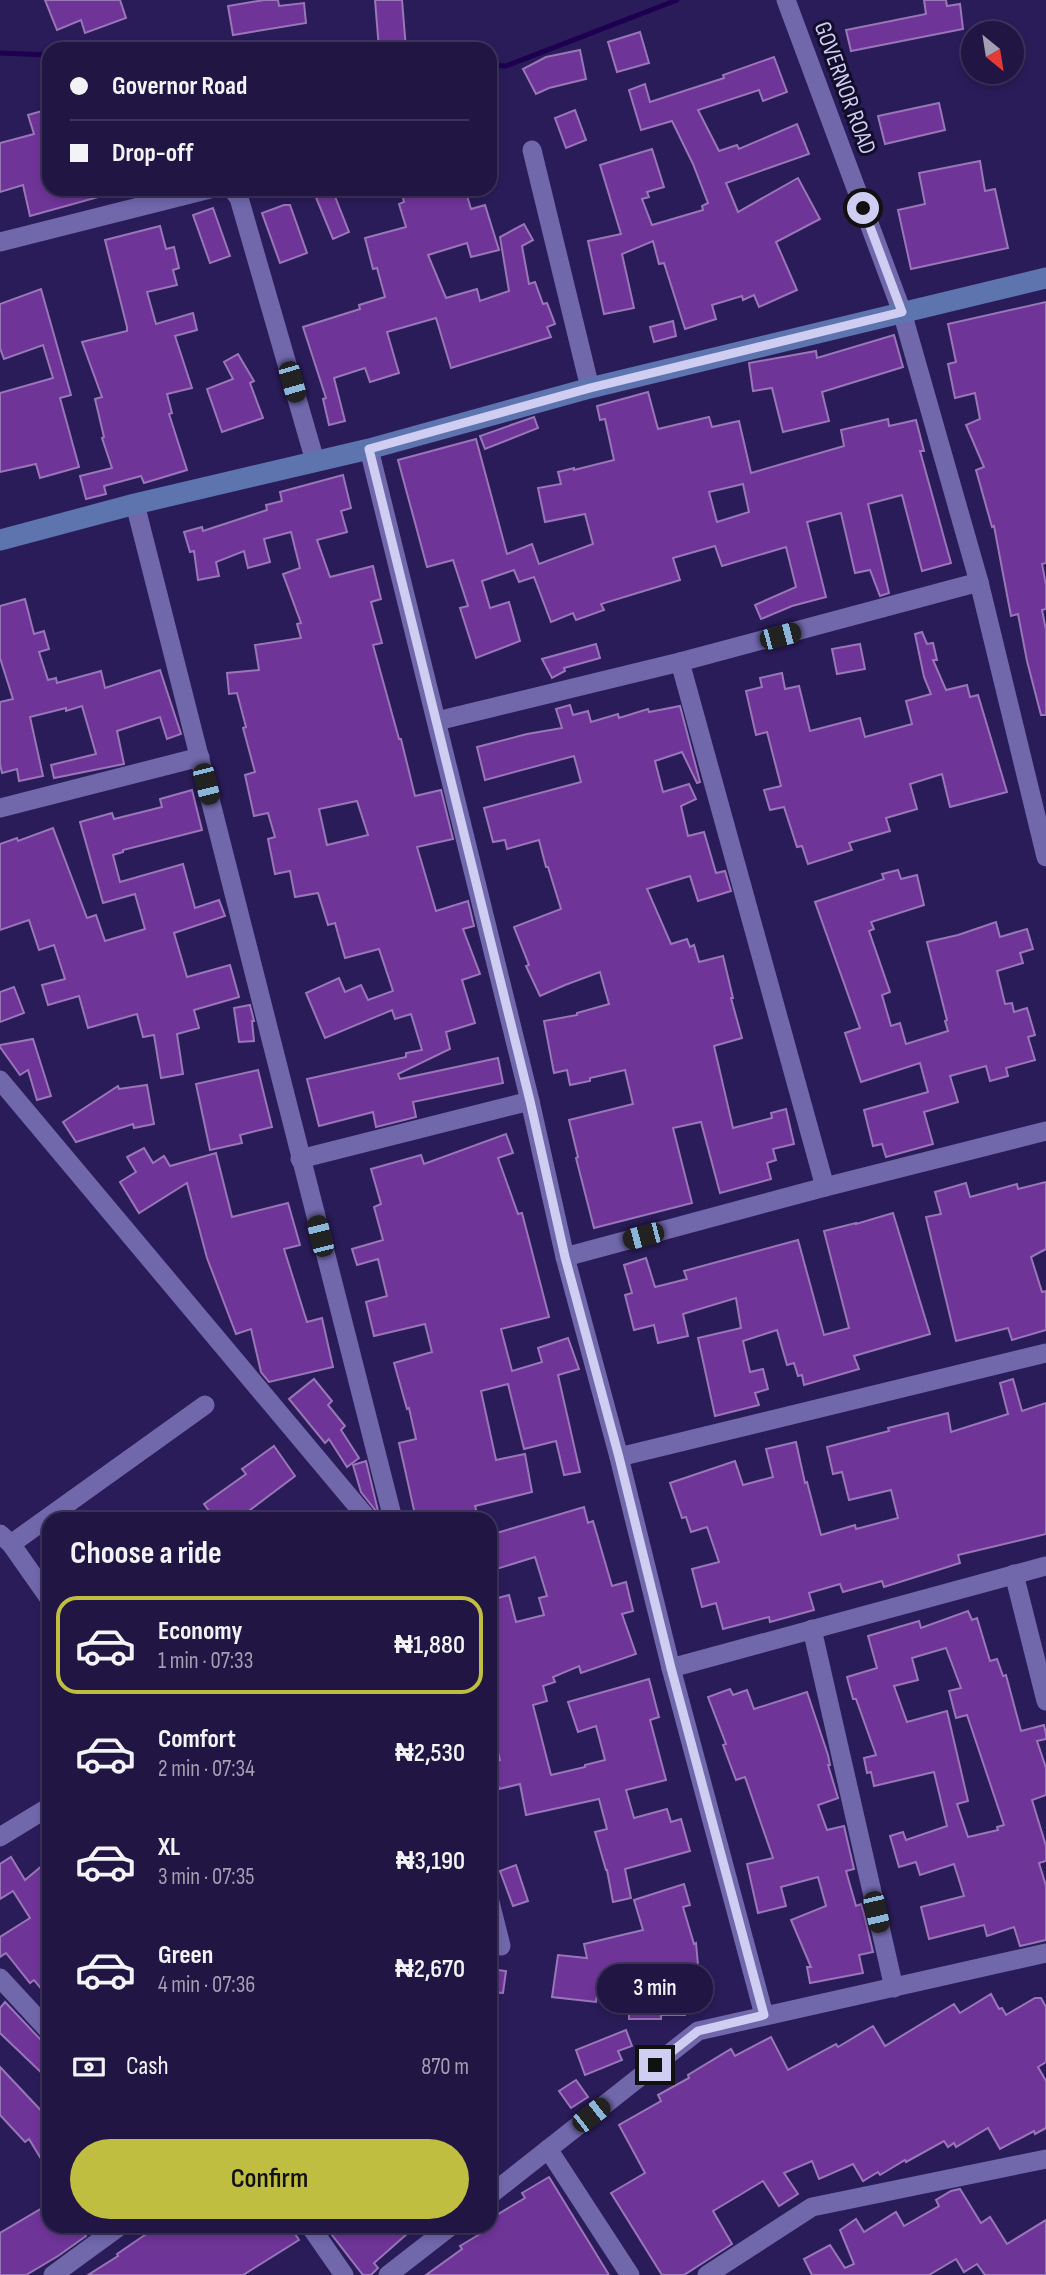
<!DOCTYPE html>
<html lang="en">
<head>
<meta charset="utf-8">
<style>
	:root { --surface:#201543; --page:#2d224e; --text:#f1f3f6; --muted:#a29fb2; --line:#3d345c; --accent:#c0be41 }
	body { margin:0; font-family:"Sofia Sans Condensed",sans-serif; background:var(--page); color:var(--text); height:100vh; display:flex; flex-direction:column; font-size:26px; white-space:nowrap }
	* { box-sizing:border-box; margin:0 }
	p { font-size:23px; color:var(--muted) }
	.icon { flex:none; width:38px; height:38px; fill:none; stroke:currentColor; stroke-width:2; stroke-linecap:round; stroke-linejoin:round }
	.map { position:relative; flex:1; overflow:hidden }
	.sheet { position:absolute; left:42px; top:1512px; width:455px; height:721px; display:flex; flex-direction:column; background:var(--surface); border-radius:21px; box-shadow:0 4px 10px #0003,0 0 0 2px var(--line) }
	.sheet>* { flex:none }
	.top-card { position:absolute; left:42px; top:42px; width:455px; height:154px; border-radius:21px; box-shadow:0 4px 10px #0003,0 0 0 2px var(--line); display:grid; align-content:center; height:154px; padding:0 28px; background:var(--surface) }
	.needle { width:46px; rotate:150deg }
	.controls { position:absolute; left:961px; top:21px; display:grid; gap:14px }
	.controls a { display:grid; place-items:center; width:63px; height:63px; border-radius:50%; background:var(--surface); box-shadow:0 4px 10px #0003,0 0 0 2px var(--line); font-size:35px }
	.end { position:absolute; width:32px; height:32px; margin:-16px; border:9px solid #d0cdf3; background:#111; box-shadow:0 0 0 4px #111 }
	.from { border-radius:50% }
	.bubble { position:absolute; height:49px; border-radius:24px; background:var(--surface); box-shadow:0 4px 10px #0003,0 0 0 2px var(--line); font-size:23px; font-weight:600; line-height:49px; text-align:center }
	.car { position:absolute; width:21px; height:42px; margin:-21px -10px; border-radius:9px; box-shadow:0 0 5px 2px #0007; background:linear-gradient(#222 24%,#8ab4d8 0 40%,#222 0 76%,#8ab4d8 0 86%,#222 0) }
	.top-card b { display:flex; align-items:center; gap:24px; height:66px; font-size:26px }
	.top-card b+b { border-top:2px solid var(--line) }
	.top-card i { width:18px; height:18px; background:var(--text) }
	ul { padding:0; list-style:none }
	li { display:flex; align-items:center; gap:21px; height:98px; margin:0 14px 10px; padding:0 14px; border:4px solid transparent; border-radius:21px }
	li div { flex:1 }
	li b { display:block; font-size:26px }
	li em { font-style:normal; font-weight:600 }
	li.selected { border-color:var(--accent) }
	li>.icon { width:63px; height:63px; stroke-width:1.5 }
	h2 { padding:0 28px; font-size:32px; line-height:84px }
	.pay { display:flex; align-items:center; gap:18px; height:77px; padding:0 28px; font-size:26px }
	.pay p { margin-inline-start:auto }
	.cta { display:flex; gap:14px; margin-top:auto; padding:14px 28px }
	.cta a { flex:1; height:80px; border-radius:42px; background:var(--accent); color:#111; font-size:28px; font-weight:600; line-height:80px; text-align:center }
	.map>svg:first-child { display:block }
</style>
</head>
<body>
<div class="map">
<svg width="1046" height="2275" viewBox="0 0 1046 2275">
	<rect width="100%" height="100%" fill="#2a1c59"/>
	<g fill="none" stroke-linecap="round" stroke-linejoin="round">
		<g stroke="#1d0050" stroke-width="5">
			<path d="M0,53L49,55"/>
			<path d="M490,65L506,66L677,0"/>
		</g>
	</g>
	<g fill="#6f3498" stroke="#9976b7" stroke-width="2" fill-rule="evenodd">
		<path d="M45,0H120L126,18L85,33L81,20L57,30Z"/>
		<path d="M264,0H278L279,6L304,3L306,23L233,35L228,6Z"/>
		<path d="M375,0H402L406,49H379Z"/>
		<path d="M924,0H946L947,6L960,4L963,29L851,51L846,30L926,14Z"/>
		<path d="M640,32L649,63L617,72L608,42Z"/>
		<path d="M580,50L586,79L549,88L536,94L523,69L546,57Z"/>
		<path d="M774,57L787,92L763,101L759,90L698,110L719,151L737,145L739,149L797,124L809,154L726,183L738,212L798,178L820,219L776,242L797,290L759,307L754,295L743,300L742,296L712,305L716,319L685,329L664,263L659,264L653,241L622,254L634,308L604,314L588,241L621,234L600,165L652,149L664,187L647,192L649,197L642,199L652,225L703,210L702,206L708,203L693,164L672,121L641,130L629,90L645,84L650,102L724,78L723,75Z"/>
		<path d="M939,103L945,130L885,144L878,116Z"/>
		<path d="M49,109V189H108L109,194L30,216L23,185L0,192V143L34,134L28,115Z"/>
		<path d="M575,110L586,140L566,148L555,118Z"/>
		<path d="M980,161L985,191L995,189L1008,248L911,269L898,210L925,204L919,173Z"/>
		<path d="M332,189L349,232L333,239L315,195Z"/>
		<path d="M401,189H465L471,209L485,205L499,250L471,257L467,243L428,255L446,298L477,289L480,301L509,291L500,237L524,224L533,240L522,246L529,284L535,282L543,304L547,303L555,324L547,327L551,337L451,368L436,318L387,332L399,373L370,382L365,368L334,378L345,421L329,425L323,399L326,398L303,327L360,309L359,305L385,297L377,268L373,269L365,238L406,227L399,204L404,202Z"/>
		<path d="M284,205H290L307,253L280,263L262,213Z"/>
		<path d="M213,208L230,256L210,263L193,215Z"/>
		<path d="M160,226L166,249L174,247L179,268L173,270L177,285L147,292L156,324L193,313L197,330L175,336L192,388L167,394L172,413L169,414L187,470L144,483L141,476L104,486L106,494L86,499L80,476L112,468L102,438L104,437L95,399L102,397L82,342L127,331V327L105,240Z"/>
		<path d="M41,289L71,395L60,398L79,467L40,478L36,464L0,472V393L53,378L43,345L4,359L0,348V304Z"/>
		<path d="M1046,302V563L1042,564L1046,585V609L1042,610L1046,630V715H1041L1027,661L1018,614L1011,616L994,526L992,527L976,470L984,467L966,425L980,419L975,393L955,398L948,364L956,362L948,324Z"/>
		<path d="M673,321L676,336L654,342L650,327Z"/>
		<path d="M894,335L903,367L822,392L829,421L783,432L772,388L753,391L749,363L816,351L817,358Z"/>
		<path d="M238,354L254,381L250,383L263,418L222,432L207,389L233,379L224,362Z"/>
		<path d="M648,392L658,429L709,417L712,427L739,421L751,473L844,446L841,430L888,419L889,426L916,420L924,451H920L951,563L922,571L902,495L868,504L889,593L880,596L870,570L855,573L841,513L807,522L826,597L792,606L761,619L755,605L796,587L786,547L722,566L715,546L673,558L680,580L601,604L604,610L576,620L573,613L551,622L534,577L519,582L514,570L482,581L490,608L509,602L520,641L476,658L460,608L468,606L453,560L427,567L398,460L476,439L507,554L532,544L539,564L593,544L585,514L545,522L538,488L561,484L558,472L574,468V470L614,460L605,419L600,420L597,406ZM743,484L749,512L717,522L709,492Z"/>
		<path d="M534,417L538,428L485,449L480,436Z"/>
		<path d="M343,475L351,508L341,511L347,532L317,540L330,577L373,566L381,599L371,602L382,643L373,645L399,739H401L415,796L441,790L453,839L417,847L436,911L468,901L474,926L463,929L480,974L462,980L475,1023L446,1032L450,1049L398,1074L400,1079L498,1058L503,1083L413,1102L416,1117L376,1127L373,1112L319,1126L307,1079L406,1057V1053L422,1050L411,1014L395,1019L392,1010L325,1038L306,993L339,978L345,992L361,985L368,1000L393,991L379,949L345,958L335,923L328,925L318,893L295,897L290,871L275,874L268,839L275,837L268,813L254,816L245,775L255,772L243,728L246,727L237,693L229,694L227,673L259,670L255,645L301,638L297,624L301,623L283,574L300,568L291,532L264,539L270,562L248,568L244,551L216,562L219,576L198,580L194,551L190,552L184,532L202,527L203,531L267,510L266,505L282,501L280,492ZM357,801L368,835L327,845L319,809Z"/>
		<path d="M25,599L34,634L44,631L49,649L39,652L48,680L56,678L57,683L101,671L105,688L160,670L181,734L167,739L160,717L117,731L124,764L54,778L51,765L96,754L82,706L66,711V708L30,717L43,776L19,781L17,769L2,773L0,764V702L13,699L0,658V606Z"/>
		<path d="M922,632L927,644L933,643L937,660H933L946,690L967,685L970,697L978,695L1007,792L950,807L942,774L910,784L917,809L886,818L890,831L849,843L852,850L808,864L802,846L797,847L784,807L770,810L764,790L781,786L767,732L756,735L746,691L762,687L760,678L782,673L785,689L799,686L810,731L860,718L865,737L912,724L906,701L931,694L924,677L915,634Z"/>
		<path d="M596,644L600,658L564,668L565,671L552,678L542,659Z"/>
		<path d="M860,644L865,669L837,674L832,649Z"/>
		<path d="M570,705L573,715L588,711L591,722L618,714L619,718L648,709L649,712L680,706L700,782L697,783L682,752L655,761L663,792L689,784L696,799L681,806L688,836L704,832L716,873L725,871L731,891L698,901L690,876L647,889L671,944L687,939L690,947L694,945L699,962L723,956L733,998H731L742,1038L714,1046L733,1128L772,1118L771,1113L786,1109L794,1144L773,1149L776,1160L767,1163L771,1179L720,1193L701,1122L673,1128L692,1203L594,1228L576,1158L578,1157L569,1120L633,1104L625,1070L590,1078V1081L570,1085L567,1070L554,1073L544,1021L577,1015V1013L609,1004L600,972L565,985L540,996L526,966L529,965L514,927L561,909L548,867H546L539,840L507,849L505,840L493,842L484,808L581,782L574,756L485,780L477,747L527,734L562,728L556,709Z"/>
		<path d="M192,790L202,830L123,850V852L113,855L120,882L183,864L195,908L219,900L225,916L174,933L187,977L230,965L239,997L194,1010L199,1028L177,1034L183,1074L161,1078L154,1035L143,1037L137,1014L88,1028L79,996L48,1005L42,985L65,979L54,945L39,950L29,920L0,930V844L17,838L18,841L53,828L87,918L96,915L105,941L145,929L135,894L103,903L80,822L112,813L114,819L162,807L160,799Z"/>
		<path d="M898,870L901,879L917,875L924,905L871,922L874,929L869,931L890,992L882,995L891,1026L900,1023L906,1044L948,1031L945,1021L947,1020L927,942L958,935L996,922L1000,937L1027,929L1033,949L1020,953L1023,963L997,971L1005,1004L1012,1003L1014,1012L1027,1008L1035,1035L1028,1037L1035,1060L1006,1068L1008,1076L990,1081L986,1066L950,1076L958,1102L924,1112L933,1144L886,1157L882,1144L873,1146L864,1110L928,1092L920,1063L861,1082L845,1033L860,1028L815,902L884,879L882,874Z"/>
		<path d="M14,987L24,1013L0,1022V992Z"/>
		<path d="M250,1005L254,1021H252L254,1041L239,1042L234,1008Z"/>
		<path d="M33,1039L51,1096L37,1100L28,1070L20,1075L0,1047V1045Z"/>
		<path d="M258,1070L272,1127L240,1135L242,1143L210,1150L196,1084Z"/>
		<path d="M147,1085L154,1124L134,1128L133,1124L76,1142L63,1122L118,1086L119,1089Z"/>
		<path d="M506,1134L513,1153L498,1158L518,1214L522,1213L549,1317L501,1329L512,1371L542,1362L538,1348L568,1338L579,1369L558,1375L580,1472L564,1475L556,1441L524,1449L508,1384L481,1391L496,1460L525,1454L532,1492L475,1506L479,1519H416L399,1443L416,1439L409,1408L407,1409L394,1363L432,1352L425,1324L374,1336L366,1302L387,1296L378,1259L357,1265L352,1249L383,1240L374,1207L381,1204L371,1169L421,1155L424,1164Z"/>
		<path d="M144,1148L153,1163L164,1156L170,1166L216,1153L232,1217L288,1203L300,1245L284,1249L307,1322L322,1318L333,1367L269,1382L261,1372L251,1329L236,1334L207,1258L187,1183L139,1213L120,1182L136,1172L127,1157Z"/>
		<path d="M1046,1182V1249L1031,1257L1042,1292L1046,1291V1330L1012,1340L1008,1328L956,1341L926,1217L941,1214L935,1192L966,1183L970,1197L1017,1184L1018,1189Z"/>
		<path d="M893,1213L930,1334L854,1356L859,1369L804,1385L802,1375L798,1376L794,1363L787,1365L777,1330L743,1341L750,1372L763,1369L768,1389L755,1393L759,1405L715,1416L698,1338L741,1328L736,1298L683,1314L688,1336L658,1343L654,1325L634,1330L625,1295L632,1293L624,1265L646,1258L655,1287L687,1279L684,1271L798,1240L824,1335L849,1328L824,1231L856,1223V1224Z"/>
		<path d="M314,1379L332,1401L328,1405L345,1426L341,1430L359,1458L347,1467L329,1439L325,1443L289,1399Z"/>
		<path d="M1013,1379L1022,1411L1046,1403V1534L958,1555L960,1563L884,1587L882,1581L843,1592L840,1584L809,1593L814,1610L770,1622L769,1617L723,1629L716,1603L702,1607L692,1569L719,1562L707,1527L691,1532L686,1517L682,1518L670,1483L735,1461L743,1485L773,1477L766,1449L796,1442L805,1483L807,1482L821,1535L855,1525L856,1529L898,1518L891,1490L849,1500L842,1472L833,1474L827,1447L889,1431L888,1428L948,1413L951,1432L1008,1414L1000,1383Z"/>
		<path d="M274,1446L295,1476L238,1519H215L204,1504L246,1474L242,1469Z"/>
		<path d="M366,1461L379,1515L361,1492L353,1465Z"/>
		<path d="M584,1507L588,1523L593,1521L612,1586L626,1582L633,1611L622,1614L636,1654L581,1673L579,1666L553,1677L555,1682L543,1686L547,1701L533,1705L551,1775L585,1767V1765L605,1760L596,1726L578,1732L568,1702L649,1679L659,1717L650,1720L666,1780L626,1790L634,1818L667,1809L671,1822L681,1819L690,1851L625,1869L631,1898L613,1902L607,1870H606L595,1832L607,1829L599,1799L526,1815L520,1784L499,1789L496,1776L490,1778V1763L500,1760L490,1722V1600L509,1595L516,1622L544,1615L539,1598L547,1596L535,1557L490,1571V1535Z"/>
		<path d="M968,1611L972,1620L977,1618L990,1661L997,1659L1003,1676L1006,1675L1021,1731L1044,1725L1046,1734V1739L1037,1741L1046,1768V1795L1032,1800L1046,1846V1861L1039,1863L1046,1886V1940L1020,1946L1014,1927L987,1936L984,1925L929,1939L921,1907L964,1896L954,1864L920,1875L916,1862L899,1867L890,1836L903,1832L906,1840L947,1826L934,1772L874,1786L871,1772L867,1773L864,1758L876,1755L856,1699H853L847,1677L877,1668L868,1636L919,1621L921,1628ZM946,1648L961,1688L949,1691L956,1718L967,1715L1004,1825L997,1827L998,1830L968,1837L957,1804L968,1801L947,1711L907,1722L894,1686L918,1680L912,1658Z"/>
		<path d="M730,1689L733,1695L747,1690L754,1709L807,1692L828,1755L830,1765H828L838,1798L818,1805L827,1830L844,1826L854,1869L846,1871L856,1906L861,1904L864,1914L873,1952L859,1955L863,1973L810,1983L807,1967H811L791,1920L826,1906L818,1877L781,1887L786,1906L758,1913L747,1864L773,1858L745,1777L736,1780L723,1745L726,1744L708,1697Z"/>
		<path d="M11,1857L25,1880L49,1860V1998L34,1980L30,1983L6,1953L0,1957V1937L30,1918L13,1891L0,1899V1864Z"/>
		<path d="M516,1865L528,1901L513,1906L500,1871Z"/>
		<path d="M684,1884L690,1905L683,1907L694,1944L696,1943L699,1976H697L696,2012H685V2015H661V2019H629L628,1969L600,1976L596,2002L552,1997L558,1955L587,1958L584,1944L643,1930L634,1900Z"/>
		<path d="M490,1969L506,1971L503,1993L490,1992Z"/>
		<path d="M991,1994L999,2009L1002,2008L1006,2015L1035,1998H1041L1046,2007V2062L1038,2067L1046,2081V2128L1035,2134L1034,2131L1000,2149L988,2128L956,2147L954,2143L948,2147L944,2141L906,2162L905,2160L880,2175L878,2172L863,2181L853,2164L819,2179L812,2161L784,2173L798,2194L779,2206L763,2181L713,2211L732,2244L684,2275H662L611,2193L645,2173L619,2125L661,2101L658,2095L689,2078L688,2075L731,2049L735,2056L771,2037L788,2070L836,2044L838,2047L873,2026L885,2046L954,2004L960,2013Z"/>
		<path d="M5,2002L40,2039L49,2044V2080L0,2033V2008Z"/>
		<path d="M626,2030L632,2046L618,2051L622,2060L585,2075L576,2050Z"/>
		<path d="M0,2067L49,2119V2172L29,2139L25,2142L0,2115Z"/>
		<path d="M576,2080L588,2097L571,2108L559,2091Z"/>
		<path d="M549,2177L609,2275H426L462,2249L460,2246L490,2228V2219L525,2198L522,2193Z"/>
		<path d="M960,2189L981,2223L990,2217L1007,2244L1046,2220V2275H985L977,2264L964,2272L956,2259L929,2275H812L804,2259L830,2245L845,2268L854,2264L840,2230L856,2219L864,2232L896,2212L904,2226L939,2206L936,2200L951,2191Z"/>
		<path d="M49,2204V2226H79L86,2236L58,2256L26,2275H0V2233Z"/>
		<path d="M158,2226H290L299,2240L243,2275H88L118,2256L117,2254Z"/>
		<path d="M325,2226H416L374,2263L378,2268L371,2275H363Z"/>
	</g>
	<g fill="none" stroke-linecap="round" stroke-linejoin="round">
		<g stroke="#7168ac" stroke-width="19">
			<path d="M786,0L902,312L979,582L1046,857"/>
			<path d="M532,150L590,388"/>
			<path d="M232,189L239,198L315,461"/>
			<path d="M0,242L210,189"/>
			<path d="M369,449L530,1101L565,1257L619,1457L671,1668L764,2015"/>
			<path d="M135,504L393,1519"/>
			<path d="M680,662L825,1187"/>
			<path d="M437,721L680,662L979,582"/>
			<path d="M0,808L200,757"/>
			<path d="M0,1080L368,1519"/>
			<path d="M300,1159L530,1101"/>
			<path d="M565,1257L825,1187L1046,1131"/>
			<path d="M619,1457L1046,1353"/>
			<path d="M0,1534L11,1544L49,1598"/>
			<path d="M11,1544L205,1405"/>
			<path d="M1014,1574L1046,1701"/>
			<path d="M812,1629L894,1988"/>
			<path d="M671,1668L1046,1566"/>
			<path d="M0,1837L49,1807"/>
			<path d="M490,1902L501,1946"/>
			<path d="M0,1978L49,2031"/>
			<path d="M548,2149L630,2275"/>
			<path d="M490,2195L698,2031L1046,1953"/>
			<path d="M310,2226L344,2275"/>
			<path d="M53,2275L120,2226"/>
			<path d="M388,2275L451,2226"/>
			<path d="M707,2275L812,2207L1046,2159"/>
		</g>
		<path stroke="#5d74af" stroke-width="21" d="M0,540L135,504L369,449L590,388L1046,278"/>
	</g>
	<g fill="none" stroke-linecap="round" stroke-linejoin="round">
		<path stroke="#d0cdf3" stroke-width="9" d="M655,2065L698,2031L764,2015L671,1668L619,1457L565,1257L530,1101L369,449L590,388L902,312L863,208"/>
	</g>
	<g text-anchor="middle" dominant-baseline="central" stroke-width="6" stroke-linejoin="round" paint-order="stroke">
		<g font-size="24" fill="#d0cdf3" stroke="#120d28">
			<text transform="translate(845 88) rotate(70)">GOVERNOR ROAD</text>
		</g>
	</g>
</svg>
<div class="controls">
<a><svg class="needle" viewBox="-14 -14 28 28"><path d="M0-13l5 13h-10z" fill="#e53935"/><path d="M0 13l5-13h-10z" fill="#a29fb2"/></svg></a>
</div>
<i class="end from" style="left:863px;top:208px"></i>
<i class="end" style="left:655px;top:2065px"></i>
<div class="bubble" style="left:597px;top:1964px;width:116px">3 min</div>
<i class="car" style="left:292px;top:382px;rotate:164deg"></i>
<i class="car" style="left:780px;top:636px;rotate:75deg"></i>
<i class="car" style="left:206px;top:784px;rotate:166deg"></i>
<i class="car" style="left:320px;top:1236px;rotate:346deg"></i>
<i class="car" style="left:643px;top:1236px;rotate:255deg"></i>
<i class="car" style="left:876px;top:1912px;rotate:167deg"></i>
<i class="car" style="left:591px;top:2115px;rotate:52deg"></i>
<div class="top-card">
<b><i class="from"></i>Governor Road</b>
<b><i></i>Drop-off</b>
</div>
<section class="sheet">
<h2>Choose a ride</h2>
<ul>
<li class="selected"><svg class="icon" aria-label="car" viewBox="0 0 24 24"><path d="M5 17H2v-5l4-1 3-4h7l3 4 3 1v5h-3M9 17h6M6 11h13"/><circle cx="7" cy="17" r="2"/><circle cx="17" cy="17" r="2"/></svg><div><b>Economy</b><p>1 min · 07:33</p></div><em>₦1,880</em></li>
<li><svg class="icon" aria-label="car" viewBox="0 0 24 24"><path d="M5 17H2v-5l4-1 3-4h7l3 4 3 1v5h-3M9 17h6M6 11h13"/><circle cx="7" cy="17" r="2"/><circle cx="17" cy="17" r="2"/></svg><div><b>Comfort</b><p>2 min · 07:34</p></div><em>₦2,530</em></li>
<li><svg class="icon" aria-label="car" viewBox="0 0 24 24"><path d="M5 17H2v-5l4-1 3-4h7l3 4 3 1v5h-3M9 17h6M6 11h13"/><circle cx="7" cy="17" r="2"/><circle cx="17" cy="17" r="2"/></svg><div><b>XL</b><p>3 min · 07:35</p></div><em>₦3,190</em></li>
<li><svg class="icon" aria-label="car" viewBox="0 0 24 24"><path d="M5 17H2v-5l4-1 3-4h7l3 4 3 1v5h-3M9 17h6M6 11h13"/><circle cx="7" cy="17" r="2"/><circle cx="17" cy="17" r="2"/></svg><div><b>Green</b><p>4 min · 07:36</p></div><em>₦2,670</em></li>
</ul>
<div class="pay"><svg class="icon" aria-label="cash" viewBox="0 0 24 24"><path d="M3 7h18v10H3z"/><circle cx="12" cy="12" r="2"/></svg>Cash<p>870 m</p></div>
<div class="cta"><a>Confirm</a></div>
</section>
</div>
</body>
</html>
